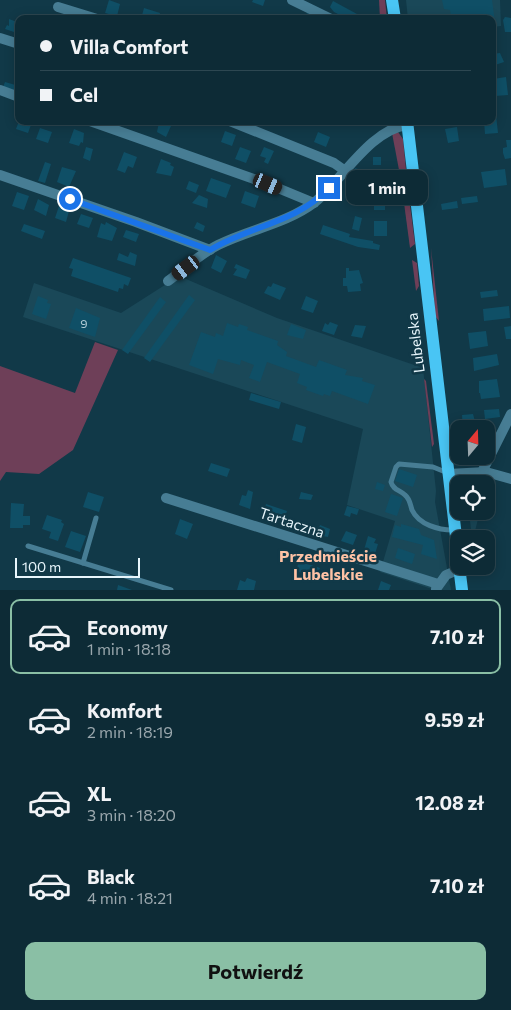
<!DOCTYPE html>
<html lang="pl">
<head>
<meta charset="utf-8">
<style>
	:root { --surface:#0d2b36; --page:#16333e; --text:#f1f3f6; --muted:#9aa7ad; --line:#2d4751; --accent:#8abfa5 }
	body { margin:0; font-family:Commissioner,sans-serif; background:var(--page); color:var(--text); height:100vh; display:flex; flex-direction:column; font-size:19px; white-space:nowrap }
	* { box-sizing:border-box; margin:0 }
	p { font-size:16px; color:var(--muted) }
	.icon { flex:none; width:28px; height:28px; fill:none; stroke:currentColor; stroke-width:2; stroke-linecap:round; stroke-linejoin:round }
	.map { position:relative; height:590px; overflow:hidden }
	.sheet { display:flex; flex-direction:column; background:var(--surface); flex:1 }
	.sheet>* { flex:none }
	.banner { position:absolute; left:15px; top:15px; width:481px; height:110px; border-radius:10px; box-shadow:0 2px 12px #0003,0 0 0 1px var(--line); display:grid; align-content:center; height:110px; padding:0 25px; background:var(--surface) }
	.needle { width:32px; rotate:19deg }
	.tools { position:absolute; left:450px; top:420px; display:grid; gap:10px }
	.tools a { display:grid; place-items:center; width:45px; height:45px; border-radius:10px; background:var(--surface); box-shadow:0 2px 12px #0003,0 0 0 1px var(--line); font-size:25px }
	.scale { position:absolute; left:15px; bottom:12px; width:125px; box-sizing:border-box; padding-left:5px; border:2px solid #e8f6fc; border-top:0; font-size:14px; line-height:18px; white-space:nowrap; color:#e8f6fc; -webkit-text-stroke:4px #113948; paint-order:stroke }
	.end { position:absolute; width:22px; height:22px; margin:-11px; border:6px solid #1a73e8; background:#fff; box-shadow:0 0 0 2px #fff }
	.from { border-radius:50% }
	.bubble { position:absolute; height:35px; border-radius:10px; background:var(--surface); box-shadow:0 2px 12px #0003,0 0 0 1px var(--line); font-size:16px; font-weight:700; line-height:35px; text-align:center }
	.car { position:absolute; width:15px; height:30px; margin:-15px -8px; border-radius:6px; box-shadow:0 0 4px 1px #0007; background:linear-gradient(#222 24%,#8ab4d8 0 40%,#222 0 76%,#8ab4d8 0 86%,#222 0) }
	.banner b { display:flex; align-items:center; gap:18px; height:48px; font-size:19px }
	.banner b+b { border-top:1px solid var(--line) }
	.banner i { width:12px; height:12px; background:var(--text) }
	ul { padding:9px 0 0; list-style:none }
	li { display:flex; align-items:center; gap:15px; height:75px; margin:0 10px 8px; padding:0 15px; border:2px solid transparent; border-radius:10px }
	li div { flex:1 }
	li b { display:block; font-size:19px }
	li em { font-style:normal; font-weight:700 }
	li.current { border-color:var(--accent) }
	li>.icon { width:45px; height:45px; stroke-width:1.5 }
	.button { display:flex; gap:10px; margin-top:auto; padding:10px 25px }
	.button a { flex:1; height:58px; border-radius:10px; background:var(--accent); color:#111; font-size:20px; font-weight:700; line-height:58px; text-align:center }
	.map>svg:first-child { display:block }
</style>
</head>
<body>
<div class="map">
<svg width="511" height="590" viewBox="0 0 511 590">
	<rect width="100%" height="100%" fill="#113948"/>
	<g fill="#1a4858">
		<path d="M406,0H500L501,26L493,27L492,19H408Z"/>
		<path d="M179,276L277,318L423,368L436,491L435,502L451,590H435L380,572L395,521L347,505L363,429L23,317L34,283L121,313Z"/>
		<path d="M469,511H480L473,539H472Z"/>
	</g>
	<g fill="#6e3f58">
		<path d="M379,0H385L387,19H380Z"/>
		<path d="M398,132L403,139L408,190L403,191L392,133Z"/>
		<path d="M404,203L410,205L415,244L410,248Z"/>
		<path d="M431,248L439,321L435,316Z"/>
		<path d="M412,260L417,263L419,286L416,291Z"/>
		<path d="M95,342L118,350L73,450L39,474L6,472L0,481V366L75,393Z"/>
		<path d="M424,379L426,381L434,444L432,447Z"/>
	</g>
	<g fill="#0f4f66">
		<path d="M109,0L120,4L117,16L105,13Z"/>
		<path d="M253,0H265L263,6L252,2Z"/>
		<path d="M442,0H492L496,30L492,31V19H445L451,16L450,10L444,9Z"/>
		<path d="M333,1L357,14L354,19L346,18L334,12L330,7Z"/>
		<path d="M144,8L160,13L159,19H141Z"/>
		<path d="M307,13L317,17V19H305Z"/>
		<path d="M223,14L230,16L229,19H222Z"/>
		<path d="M505,17L511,18V32H505L503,20Z"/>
		<path d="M9,19L17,22L16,25L19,27L17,33L5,29L7,25L9,26Z"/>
		<path d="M18,52H19V68L14,67Z"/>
		<path d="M500,53L504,62L492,66V54Z"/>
		<path d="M506,77L508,95L495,96L493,79Z"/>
		<path d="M5,82L19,86V92L3,87Z"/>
		<path d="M496,115L498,133L485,134L484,121H492V116Z"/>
		<path d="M19,121L32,122L28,133L16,129Z"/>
		<path d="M159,122L171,126L166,137L157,132Z"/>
		<path d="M457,127L459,141L448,143L445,129Z"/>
		<path d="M40,128L52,132L48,143L36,139Z"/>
		<path d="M74,129L84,133L83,143L81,142L79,146L69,143Z"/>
		<path d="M225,131L236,135L232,146L221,142Z"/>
		<path d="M318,132L330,137L326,147L314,142Z"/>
		<path d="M506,140H511V158L505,159L503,153V148L507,147Z"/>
		<path d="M86,147L93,149L90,161L83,158Z"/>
		<path d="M240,147L251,151L246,163L235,159Z"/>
		<path d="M264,147L274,151L268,164L264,162L266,158L260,156Z"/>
		<path d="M124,152L137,157L133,168L128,166L125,173L117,170Z"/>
		<rect x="373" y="157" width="8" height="8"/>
		<path d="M161,159L171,163L170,165L174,167L171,176L156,173Z"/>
		<path d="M45,162L51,164L45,183L38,181Z"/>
		<path d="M62,167L76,171L69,187L57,182Z"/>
		<path d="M355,168L367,172L364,184L351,181Z"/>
		<path d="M372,169L382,172L380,176H382L378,184L368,182Z"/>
		<path d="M505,169L507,185L484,188L481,172Z"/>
		<path d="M211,178L231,185L226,198L206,191Z"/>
		<path d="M189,181L199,185L196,193L186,189Z"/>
		<path d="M245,191L259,196L255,208L241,203Z"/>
		<path d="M17,192L29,196L24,210L12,206Z"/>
		<path d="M199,195L208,199L207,208L192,203Z"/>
		<path d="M374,195L385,199V210H374Z"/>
		<path d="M477,196L478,202L462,204L461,198Z"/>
		<path d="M38,199L49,205L46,216L34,210Z"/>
		<path d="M457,201L458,208L442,210L441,204Z"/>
		<path d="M59,206L69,211L66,222L55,218Z"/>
		<path d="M81,214L93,218L89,228L77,224Z"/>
		<path d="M355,216L362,218L359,231L352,229Z"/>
		<rect x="374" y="221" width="13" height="15"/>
		<path d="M106,222L117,228L112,241L97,237L101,223L105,225Z"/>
		<path d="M197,222L205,226L203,232L194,228Z"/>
		<path d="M24,224L45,231L42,239L21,231Z"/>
		<path d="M323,225L350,234L349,237L373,241V243L380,245L379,250L358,247L320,234Z"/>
		<path d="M126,230L139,234L136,242L123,237Z"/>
		<path d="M130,252L137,255L135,266L117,260L119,253L128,257Z"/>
		<path d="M216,255L227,261L221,273L211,268Z"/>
		<path d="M73,258L131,278L128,286L124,284L123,289L119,288L118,292L71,276L73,269L69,268Z"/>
		<path d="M236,264L250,270L246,279L233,275L237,269L234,268Z"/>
		<path d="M346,268H349V271L359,270L363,283L360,284L361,291L348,292L347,286H343V278H346Z"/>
		<path d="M273,283L286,288L280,300L264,293L268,286L271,287Z"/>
		<path d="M497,290L498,296L481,298L480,292Z"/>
		<path d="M189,295L195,300L150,362L144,358Z"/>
		<path d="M38,296L48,300L47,303L51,304L46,319L32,314Z"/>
		<path d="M306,296L318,301L313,313L301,309Z"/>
		<path d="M160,297L166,302L128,354L122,350Z"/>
		<path d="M509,306L510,318L484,321L483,309Z"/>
		<path d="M76,308L100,318L95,337L69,328Z"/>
		<path d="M330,322L338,325L334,335L322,331L325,323L328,325Z"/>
		<path d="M227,323L238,327L239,324L248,327L247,330L278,341L277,345L287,352L286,356L316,367L319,360L347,370L345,375L363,378L362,381L375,385L368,404L332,391L330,396L324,394L323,396L306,390L307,387L297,383L300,374L267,362L260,382L249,378L254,365L241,360L240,365L218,359L213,374L189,365L201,332L215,337L216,333L223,336Z"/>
		<path d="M291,324L306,330L303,339L287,335Z"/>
		<path d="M355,325L366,326L362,338L351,336Z"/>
		<path d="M511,326V339H506L504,327Z"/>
		<path d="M486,331L488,346L470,349L468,333Z"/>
		<path d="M497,354L499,365L474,371L473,358Z"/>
		<path d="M497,379L500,397L481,399L480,393H479V381Z"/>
		<path d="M251,393L281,402L279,409L249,400Z"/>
		<path d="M499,409L500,417L485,419L484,410Z"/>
		<path d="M473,414L477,429H463L462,415Z"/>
		<path d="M296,424L306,427L302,443L292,440Z"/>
		<path d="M211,463L230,469L227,477L208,471Z"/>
		<path d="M399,469L417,475L413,487L395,481Z"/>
		<path d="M377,482L385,485L383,491L375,489Z"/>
		<path d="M248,490L253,492L250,509L239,505L242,495L246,496Z"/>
		<path d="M88,492L104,497L99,512L83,507Z"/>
		<path d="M301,492L313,495L311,500L299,499Z"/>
		<path d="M391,494L403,498L397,516L385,512Z"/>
		<path d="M11,503L24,504L23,516H30V525H23V528H10Z"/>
		<path d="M266,504L287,511L283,521L263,514Z"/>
		<path d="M347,506L359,509L357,515L351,513L350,517L344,515Z"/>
		<path d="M47,515L62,520L61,522L64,524L58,541L49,538L51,532L42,529Z"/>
		<path d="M180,519L193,524L187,539L175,534Z"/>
		<path d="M401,524L419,529L421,535L434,540L437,559L421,554L423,545L392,537L395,525L401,527Z"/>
		<path d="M320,525L330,529L328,537L317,535Z"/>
		<path d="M71,531L86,536L80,552L65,547Z"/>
		<path d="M346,531L357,535L353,545L341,541Z"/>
		<path d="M368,536L376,539L374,543L378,544L375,554L364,550Z"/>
		<path d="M398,548L415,554L412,564L395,558Z"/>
		<path d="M299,561L320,568L316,578L296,571Z"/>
		<path d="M347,572L359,576L356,582L345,579Z"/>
		<path d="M247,578L256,581L254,590H237L240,580L245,582Z"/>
		<path d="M381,581L391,585L389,590H378Z"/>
		<path d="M118,585L132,590H117Z"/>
	</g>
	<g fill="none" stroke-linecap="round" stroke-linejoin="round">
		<g stroke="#477d94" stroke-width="5">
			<path d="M448,473L433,467L399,464L396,467L391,482C393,490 400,490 405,495C410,499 410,504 412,510C419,525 439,530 453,530"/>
			<path d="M28,546L171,590"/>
			<path d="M83,563L96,518"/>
		</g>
		<g stroke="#477d94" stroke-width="10">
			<path d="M292,0L331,19"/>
			<path d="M58,7L97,19"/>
			<path d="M0,38L19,44"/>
			<path d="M0,90L19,97"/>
			<path d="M90,121L268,184L314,203"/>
			<path d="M230,121L334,163L344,170"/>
			<path d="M0,175L136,222L210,250"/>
			<path d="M168,281C184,269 200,254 218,245C250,229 286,224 315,202C343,179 370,130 407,125"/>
			<path d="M448,474L486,472L511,479"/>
			<path d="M471,484L482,472L511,414"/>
			<path d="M166,498L438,584"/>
			<path d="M436,589L446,575L460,569"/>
		</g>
		<g stroke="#49c5f4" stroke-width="12">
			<path d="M392,0L395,19"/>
			<path d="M407,121L459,562"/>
			<path d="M459,566L462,590"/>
		</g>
	</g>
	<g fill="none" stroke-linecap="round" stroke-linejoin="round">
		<path stroke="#1a73e8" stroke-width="6" d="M70,199L210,250C249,226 296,223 329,188"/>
	</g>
	<g text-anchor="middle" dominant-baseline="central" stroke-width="5" stroke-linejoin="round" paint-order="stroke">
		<g font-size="12" fill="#b2ccd6">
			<text x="84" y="323">9</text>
		</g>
		<g font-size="15" fill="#e8f6fc" stroke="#113948">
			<text transform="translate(415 343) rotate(-97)">Lubelska</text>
			<text transform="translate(292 522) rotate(18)">Tartaczna</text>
		</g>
		<g font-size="16" font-weight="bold" fill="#fec2a5" stroke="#113948">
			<text x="328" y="555">Przedmieście<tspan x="328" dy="18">Lubelskie</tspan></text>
		</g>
	</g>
</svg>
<div class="tools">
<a><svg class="needle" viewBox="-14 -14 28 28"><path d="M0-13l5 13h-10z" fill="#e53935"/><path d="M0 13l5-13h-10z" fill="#9aa7ad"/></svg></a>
<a><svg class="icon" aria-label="locate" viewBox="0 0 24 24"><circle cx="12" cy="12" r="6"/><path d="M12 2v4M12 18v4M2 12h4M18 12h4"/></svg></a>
<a><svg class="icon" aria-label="layers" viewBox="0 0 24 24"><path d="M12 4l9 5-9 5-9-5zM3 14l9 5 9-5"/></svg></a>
</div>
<div class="scale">100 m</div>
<i class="end from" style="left:70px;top:199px"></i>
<i class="end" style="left:329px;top:188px"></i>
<div class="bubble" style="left:346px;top:170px;width:82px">1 min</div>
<i class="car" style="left:268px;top:184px;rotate:113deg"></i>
<i class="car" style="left:186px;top:268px;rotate:234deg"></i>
<div class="banner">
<b><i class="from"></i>Villa Comfort</b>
<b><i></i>Cel</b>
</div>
</div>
<section class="sheet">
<ul>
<li class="current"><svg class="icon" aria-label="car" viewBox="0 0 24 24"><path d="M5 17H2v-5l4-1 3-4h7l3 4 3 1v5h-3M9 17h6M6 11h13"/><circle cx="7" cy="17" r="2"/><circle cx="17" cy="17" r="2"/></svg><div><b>Economy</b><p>1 min · 18:18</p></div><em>7.10 zł</em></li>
<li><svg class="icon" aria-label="car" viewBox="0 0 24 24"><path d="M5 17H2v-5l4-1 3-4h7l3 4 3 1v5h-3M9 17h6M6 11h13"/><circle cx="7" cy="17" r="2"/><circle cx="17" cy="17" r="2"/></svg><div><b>Komfort</b><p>2 min · 18:19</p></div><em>9.59 zł</em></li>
<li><svg class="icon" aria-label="car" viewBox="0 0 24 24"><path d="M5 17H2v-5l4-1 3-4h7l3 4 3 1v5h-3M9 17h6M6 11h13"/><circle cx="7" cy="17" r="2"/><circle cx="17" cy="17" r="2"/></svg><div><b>XL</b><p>3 min · 18:20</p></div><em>12.08 zł</em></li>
<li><svg class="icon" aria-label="car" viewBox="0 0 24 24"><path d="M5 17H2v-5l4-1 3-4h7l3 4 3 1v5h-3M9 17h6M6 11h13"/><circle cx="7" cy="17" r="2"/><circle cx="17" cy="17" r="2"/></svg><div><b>Black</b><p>4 min · 18:21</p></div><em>7.10 zł</em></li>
</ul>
<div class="button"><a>Potwierdź</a></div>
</section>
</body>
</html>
